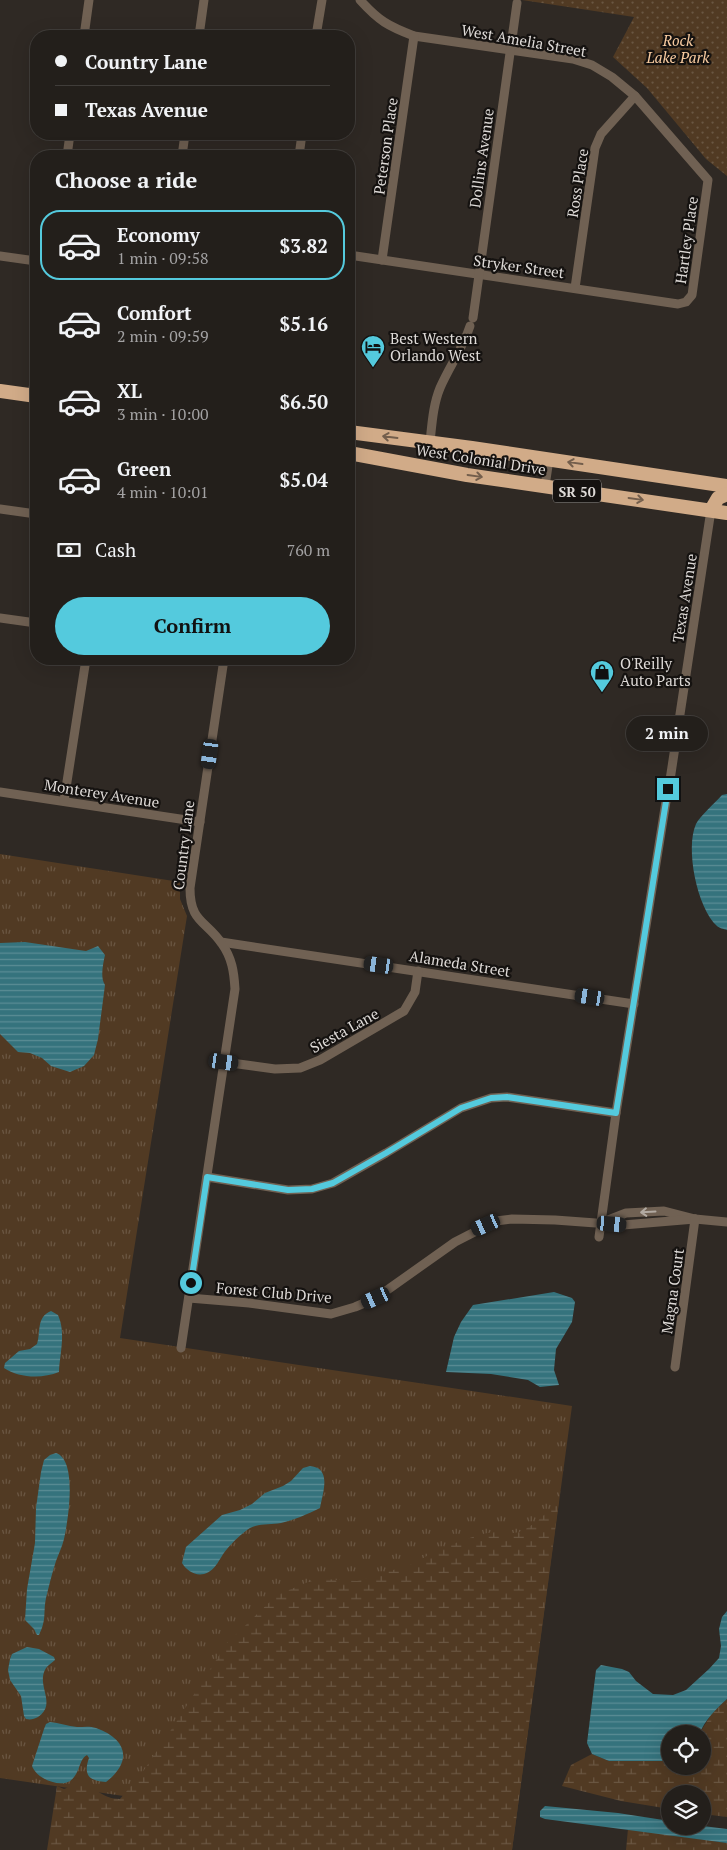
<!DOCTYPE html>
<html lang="en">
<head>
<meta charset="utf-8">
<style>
	:root { --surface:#231f1b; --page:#2b2724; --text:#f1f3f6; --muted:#a3a2a3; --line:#403d3a; --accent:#54cadd }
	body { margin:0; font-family:"PT Serif",serif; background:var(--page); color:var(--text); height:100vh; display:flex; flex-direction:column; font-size:19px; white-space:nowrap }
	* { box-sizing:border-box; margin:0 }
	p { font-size:16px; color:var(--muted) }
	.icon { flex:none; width:28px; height:28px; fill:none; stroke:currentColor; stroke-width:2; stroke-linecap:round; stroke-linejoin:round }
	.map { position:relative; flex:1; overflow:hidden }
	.panel { position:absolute; left:30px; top:150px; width:325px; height:515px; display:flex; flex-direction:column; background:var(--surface); border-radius:20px; box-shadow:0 5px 20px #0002,0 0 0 1px var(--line) }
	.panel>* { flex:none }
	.top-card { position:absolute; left:30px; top:30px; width:325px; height:110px; border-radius:20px; box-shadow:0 5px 20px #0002,0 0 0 1px var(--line); display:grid; align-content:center; height:110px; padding:0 25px; background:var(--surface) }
	.controls { position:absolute; left:661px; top:1725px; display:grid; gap:10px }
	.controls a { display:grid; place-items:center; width:50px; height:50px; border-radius:50%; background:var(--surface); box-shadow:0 5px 20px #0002,0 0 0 1px var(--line); font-size:25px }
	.end { position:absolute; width:22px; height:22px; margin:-11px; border:6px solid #54cadd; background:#111; box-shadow:0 0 0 2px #111 }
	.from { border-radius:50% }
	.bubble { position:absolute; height:35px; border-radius:18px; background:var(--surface); box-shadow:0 5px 20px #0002,0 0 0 1px var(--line); font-size:16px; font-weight:600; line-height:35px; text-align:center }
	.car { position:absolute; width:15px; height:30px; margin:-15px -8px; border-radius:6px; box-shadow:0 0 4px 1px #0007; background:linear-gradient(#222 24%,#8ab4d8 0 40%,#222 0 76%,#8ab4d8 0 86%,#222 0) }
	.top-card b { display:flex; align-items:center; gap:18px; height:48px; font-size:19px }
	.top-card b+b { border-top:1px solid var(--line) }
	.top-card i { width:12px; height:12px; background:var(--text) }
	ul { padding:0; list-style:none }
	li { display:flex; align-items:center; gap:15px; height:70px; margin:0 10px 8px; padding:0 15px; border:2px solid transparent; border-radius:20px }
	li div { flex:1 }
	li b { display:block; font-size:19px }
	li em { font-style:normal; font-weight:600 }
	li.active { border-color:var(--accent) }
	li>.icon { width:45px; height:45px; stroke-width:1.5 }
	h2 { padding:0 25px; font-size:22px; line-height:60px }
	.pay { display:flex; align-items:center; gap:12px; height:55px; padding:0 25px; font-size:19px }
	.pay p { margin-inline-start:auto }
	.button { display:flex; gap:10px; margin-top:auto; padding:10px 25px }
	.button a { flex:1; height:58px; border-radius:30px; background:var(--accent); color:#111; font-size:20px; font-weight:600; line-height:58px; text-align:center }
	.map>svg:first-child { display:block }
</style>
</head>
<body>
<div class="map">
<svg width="727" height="1850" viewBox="0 0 727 1850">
	<defs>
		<pattern id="grass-tufts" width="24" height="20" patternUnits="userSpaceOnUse" patternTransform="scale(1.25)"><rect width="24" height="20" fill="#513a23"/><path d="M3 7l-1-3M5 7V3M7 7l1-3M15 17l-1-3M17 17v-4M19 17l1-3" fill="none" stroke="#6a5642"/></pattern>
		<pattern id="wetland-marsh" width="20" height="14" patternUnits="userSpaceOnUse" patternTransform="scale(1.25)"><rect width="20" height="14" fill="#513a23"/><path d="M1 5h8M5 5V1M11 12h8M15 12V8" fill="none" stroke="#6a5642"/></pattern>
		<pattern id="park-dots" width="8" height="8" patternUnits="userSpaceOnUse" patternTransform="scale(1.25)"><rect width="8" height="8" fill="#513a23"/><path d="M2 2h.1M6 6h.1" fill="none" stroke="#6a5642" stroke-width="1.8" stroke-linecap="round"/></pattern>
		<pattern id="water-rules" width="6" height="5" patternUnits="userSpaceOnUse" patternTransform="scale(1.25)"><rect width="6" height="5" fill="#35737d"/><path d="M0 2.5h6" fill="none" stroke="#5b8d95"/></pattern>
	</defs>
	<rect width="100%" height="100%" fill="#2f2924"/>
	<path fill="url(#grass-tufts)" d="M0,854L180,882V899L187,916L120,1338L572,1406L512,1850H494L0,1778Z"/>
	<g fill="url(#wetland-marsh)">
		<path d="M559,1500L512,1850H47L57,1786L64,1789C94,1776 95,1799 120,1799L144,1770L175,1724L227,1643L277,1595L308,1582L323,1579L357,1581L416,1563C429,1552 471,1536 488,1533C498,1530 509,1535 519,1532C535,1526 548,1511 559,1500Z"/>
		<path d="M727,1699V1817L703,1814L702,1794H670V1809L621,1801L562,1786L571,1765L592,1754L609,1761H670V1766H702L703,1762L706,1759L703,1751L702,1734H699L712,1713Z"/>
		<path d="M628,1829L727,1843V1850H626Z"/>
	</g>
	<path fill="url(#park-dots)" d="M522,0H727V176L706,159L647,88L613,57L634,17Z"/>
	<g fill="url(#water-rules)">
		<path d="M727,794V930C724,929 719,928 717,926C697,908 685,848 696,824C700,816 715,803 722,795Z"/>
		<path d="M25,942L79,950L86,951L98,946L105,955C103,964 100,978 105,985L98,1039L94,1055L84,1066L70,1072L51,1066L42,1058L30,1053L18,1052L0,1034V943Z"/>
		<path d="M554,1292L572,1298L575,1302L572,1322L556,1349L554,1370L559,1385L540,1387L528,1380L491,1374L446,1372L454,1337L461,1322L473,1305Z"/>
		<path d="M51,1311L58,1315C66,1333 60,1353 59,1372C42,1379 19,1378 4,1368L5,1363L19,1351L30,1349L37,1344C41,1332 36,1317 51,1311Z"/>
		<path d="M56,1453C78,1460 68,1521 64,1539C62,1547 59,1553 56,1561C52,1573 49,1586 46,1598C43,1613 47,1619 39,1635H37L34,1629L25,1620L27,1589L35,1543L36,1508L41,1472L44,1460L50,1455Z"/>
		<path d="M310,1466C332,1468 323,1492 320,1508C308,1514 294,1520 281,1523C271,1525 259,1523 250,1528C242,1533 233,1542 227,1549C219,1558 217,1570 204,1574C195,1576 187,1571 182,1563L186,1547L222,1515L240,1510L252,1504L265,1493L283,1486L291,1481L303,1468Z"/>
		<path d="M727,1611V1699C715,1710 706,1719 699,1734H670V1761H609L592,1754L587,1743L596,1670L601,1665L622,1669L629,1672L636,1681L653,1694L673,1695L686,1690L709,1669L719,1658L721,1646L719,1629L722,1617Z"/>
		<path d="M27,1647L39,1649L54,1657L55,1660C52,1663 48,1665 46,1668C35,1685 58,1704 38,1717C34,1719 31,1720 26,1719L24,1716L21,1696L10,1680L8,1670L10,1659L12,1654Z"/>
		<path d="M50,1722C59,1723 68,1726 77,1727C84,1727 90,1726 96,1728C127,1739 133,1761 106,1782C89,1781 83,1775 89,1758L87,1755C78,1760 81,1773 70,1781C59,1788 36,1778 32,1766L44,1729L46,1724Z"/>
		<path d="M545,1806L618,1813L670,1821V1826H703L727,1829V1843L545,1819L540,1817V1811Z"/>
	</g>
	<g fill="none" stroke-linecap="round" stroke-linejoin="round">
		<g stroke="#706153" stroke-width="9">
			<path d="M84,36L89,0"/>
			<path d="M199,36L204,0"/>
			<path d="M316,36L322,0"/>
			<path d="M67,156L70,134"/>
			<path d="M182,156L185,134"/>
			<path d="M299,156L302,134"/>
			<path d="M349,255L678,304L686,302L692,295L708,180L635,96L612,77L592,65L573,59L414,36C388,26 379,21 360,0"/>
			<path d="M0,256L36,261"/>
			<path d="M382,260L414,36"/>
			<path d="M575,288L595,148L601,134L635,96"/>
			<path d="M473,318L517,3"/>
			<path d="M32,396L36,368"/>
			<path d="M430,442C432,424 433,405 440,388C449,367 463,348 470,326"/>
			<path d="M545,486L549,459"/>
			<path d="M0,509L36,514"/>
			<path d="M0,618L36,623"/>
			<path d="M670,780L711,510"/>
			<path d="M0,792L200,822"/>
			<path d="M64,801L86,659"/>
			<path d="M221,942L634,1004"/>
			<path d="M224,1062L275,1069L300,1068L320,1060L404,1011L415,992L418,971"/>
			<path d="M207,1177L288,1190L312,1189L333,1183L386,1153L461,1108L491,1098L507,1097L616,1113"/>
			<path d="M603,1222L626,1213L664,1211L695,1219L727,1222"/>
			<path d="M599,1237L616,1113L668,789"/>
			<path d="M189,1298L249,1303L331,1314L355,1307L376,1298L455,1242L496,1221L512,1219L555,1220L623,1225L695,1219"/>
			<path d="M181,1348L235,989C234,972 232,958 222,944C206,920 190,923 190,888L224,659"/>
			<path d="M675,1367L695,1219"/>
		</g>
		<g stroke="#d1ab88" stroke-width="14">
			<path d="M0,391L36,396"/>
			<path d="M349,432L472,448L727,486"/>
			<path d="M349,453L467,475L727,513"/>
			<path d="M711,510L718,498L727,494"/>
		</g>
	</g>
	<defs><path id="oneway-shaft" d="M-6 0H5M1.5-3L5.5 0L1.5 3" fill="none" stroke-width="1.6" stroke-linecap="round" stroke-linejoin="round" transform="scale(1.25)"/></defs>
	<g stroke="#735e4c">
		<use href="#oneway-shaft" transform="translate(390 437) rotate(-173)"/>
		<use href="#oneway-shaft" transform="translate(575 463) rotate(-172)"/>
		<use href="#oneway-shaft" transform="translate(475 476) rotate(8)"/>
		<use href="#oneway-shaft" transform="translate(636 499) rotate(8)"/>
	</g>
	<use stroke="#b2aaa2" href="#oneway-shaft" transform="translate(648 1212) rotate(177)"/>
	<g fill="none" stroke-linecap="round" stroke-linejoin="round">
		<path stroke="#54cadd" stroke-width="6" d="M191,1283L207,1177L288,1190L312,1189L333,1183L386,1153L461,1108L491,1098L507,1097L616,1113L668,789"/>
	</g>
	<defs>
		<g id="hotel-pin" transform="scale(1.25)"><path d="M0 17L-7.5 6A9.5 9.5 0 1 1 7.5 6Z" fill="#54cadd" stroke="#151210"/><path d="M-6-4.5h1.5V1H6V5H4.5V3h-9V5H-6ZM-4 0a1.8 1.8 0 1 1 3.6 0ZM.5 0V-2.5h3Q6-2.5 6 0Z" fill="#111"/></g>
		<g id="shop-pin" transform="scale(1.25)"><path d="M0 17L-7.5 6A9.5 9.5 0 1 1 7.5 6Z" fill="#54cadd" stroke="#151210"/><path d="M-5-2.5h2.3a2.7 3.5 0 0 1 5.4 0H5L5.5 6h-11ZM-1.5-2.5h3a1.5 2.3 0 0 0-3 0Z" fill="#111"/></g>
	</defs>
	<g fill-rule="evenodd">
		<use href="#hotel-pin" x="373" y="347"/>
		<use href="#shop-pin" x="602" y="672"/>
	</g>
	<g text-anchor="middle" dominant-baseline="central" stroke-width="4.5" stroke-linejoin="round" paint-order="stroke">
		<rect fill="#151210" stroke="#a29e9b" stroke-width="1" x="553" y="479.5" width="48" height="23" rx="4"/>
		<g font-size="14" font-weight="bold" fill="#dedad7">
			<text x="577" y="491">SR 50</text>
		</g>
		<g font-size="15" fill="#dedad7" stroke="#151210">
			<text transform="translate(524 40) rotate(10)">West Amelia Street</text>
			<text transform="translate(385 146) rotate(-82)">Peterson Place</text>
			<text transform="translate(481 158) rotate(-82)">Dollins Avenue</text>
			<text transform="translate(577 183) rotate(-81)">Ross Place</text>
			<text transform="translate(686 240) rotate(-82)">Hartley Place</text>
			<text transform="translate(519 266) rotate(8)">Stryker Street</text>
			<text transform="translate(481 459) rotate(9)">West Colonial Drive</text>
			<text transform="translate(684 598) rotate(-81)">Texas Avenue</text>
			<text transform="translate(102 793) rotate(9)">Monterey Avenue</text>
			<text transform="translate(183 845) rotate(-83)">Country Lane</text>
			<text transform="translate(460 963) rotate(9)">Alameda Street</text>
			<text transform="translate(344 1030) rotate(-29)">Siesta Lane</text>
			<text transform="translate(672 1291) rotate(-82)">Magna Court</text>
			<text transform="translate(274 1292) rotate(5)">Forest Club Drive</text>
		</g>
		<g font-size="15" font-style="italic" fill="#f8cba0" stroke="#151210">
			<text x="678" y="40">Rock<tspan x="678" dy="17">Lake Park</tspan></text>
		</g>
		<g font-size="15" fill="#dedad7" stroke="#151210" text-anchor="start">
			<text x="390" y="338">Best Western<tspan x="390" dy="17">Orlando West</tspan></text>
			<text x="620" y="663">O'Reilly<tspan x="620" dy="17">Auto Parts</tspan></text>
		</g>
	</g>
</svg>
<div class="controls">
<a><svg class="icon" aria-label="locate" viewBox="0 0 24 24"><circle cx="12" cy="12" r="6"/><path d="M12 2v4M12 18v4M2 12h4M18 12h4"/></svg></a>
<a><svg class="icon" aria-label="layers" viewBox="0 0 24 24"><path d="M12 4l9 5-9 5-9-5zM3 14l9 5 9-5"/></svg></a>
</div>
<i class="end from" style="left:191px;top:1283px"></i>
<i class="end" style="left:668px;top:789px"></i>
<div class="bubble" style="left:626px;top:716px;width:82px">2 min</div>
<i class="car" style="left:210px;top:754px;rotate:188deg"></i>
<i class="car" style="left:379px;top:965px;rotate:278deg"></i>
<i class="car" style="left:590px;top:997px;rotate:279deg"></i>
<i class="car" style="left:224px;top:1062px;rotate:98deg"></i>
<i class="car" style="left:612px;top:1224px;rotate:95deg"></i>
<i class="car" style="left:486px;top:1225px;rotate:246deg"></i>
<i class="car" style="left:376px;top:1298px;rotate:246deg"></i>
<div class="top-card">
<b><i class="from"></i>Country Lane</b>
<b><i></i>Texas Avenue</b>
</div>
<section class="panel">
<h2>Choose a ride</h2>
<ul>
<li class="active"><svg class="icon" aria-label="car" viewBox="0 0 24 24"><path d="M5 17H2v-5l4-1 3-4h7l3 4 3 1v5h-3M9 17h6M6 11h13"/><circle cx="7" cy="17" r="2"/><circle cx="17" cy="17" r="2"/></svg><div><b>Economy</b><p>1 min · 09:58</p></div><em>$3.82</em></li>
<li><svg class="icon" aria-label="car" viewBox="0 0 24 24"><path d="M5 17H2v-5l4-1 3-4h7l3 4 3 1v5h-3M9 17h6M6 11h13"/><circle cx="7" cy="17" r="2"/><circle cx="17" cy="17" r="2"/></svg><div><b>Comfort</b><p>2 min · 09:59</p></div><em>$5.16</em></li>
<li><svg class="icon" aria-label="car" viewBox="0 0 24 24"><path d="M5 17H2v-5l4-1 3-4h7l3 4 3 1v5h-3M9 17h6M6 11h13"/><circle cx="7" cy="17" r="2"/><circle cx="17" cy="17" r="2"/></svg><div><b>XL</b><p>3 min · 10:00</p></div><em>$6.50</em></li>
<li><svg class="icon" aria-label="car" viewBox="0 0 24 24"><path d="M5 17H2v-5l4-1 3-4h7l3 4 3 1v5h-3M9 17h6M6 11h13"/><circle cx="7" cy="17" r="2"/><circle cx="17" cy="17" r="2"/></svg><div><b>Green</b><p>4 min · 10:01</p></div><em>$5.04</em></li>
</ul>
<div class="pay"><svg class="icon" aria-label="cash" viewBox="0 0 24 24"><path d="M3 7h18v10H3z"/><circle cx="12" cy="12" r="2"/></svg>Cash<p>760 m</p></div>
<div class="button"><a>Confirm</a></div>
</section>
</div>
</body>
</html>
